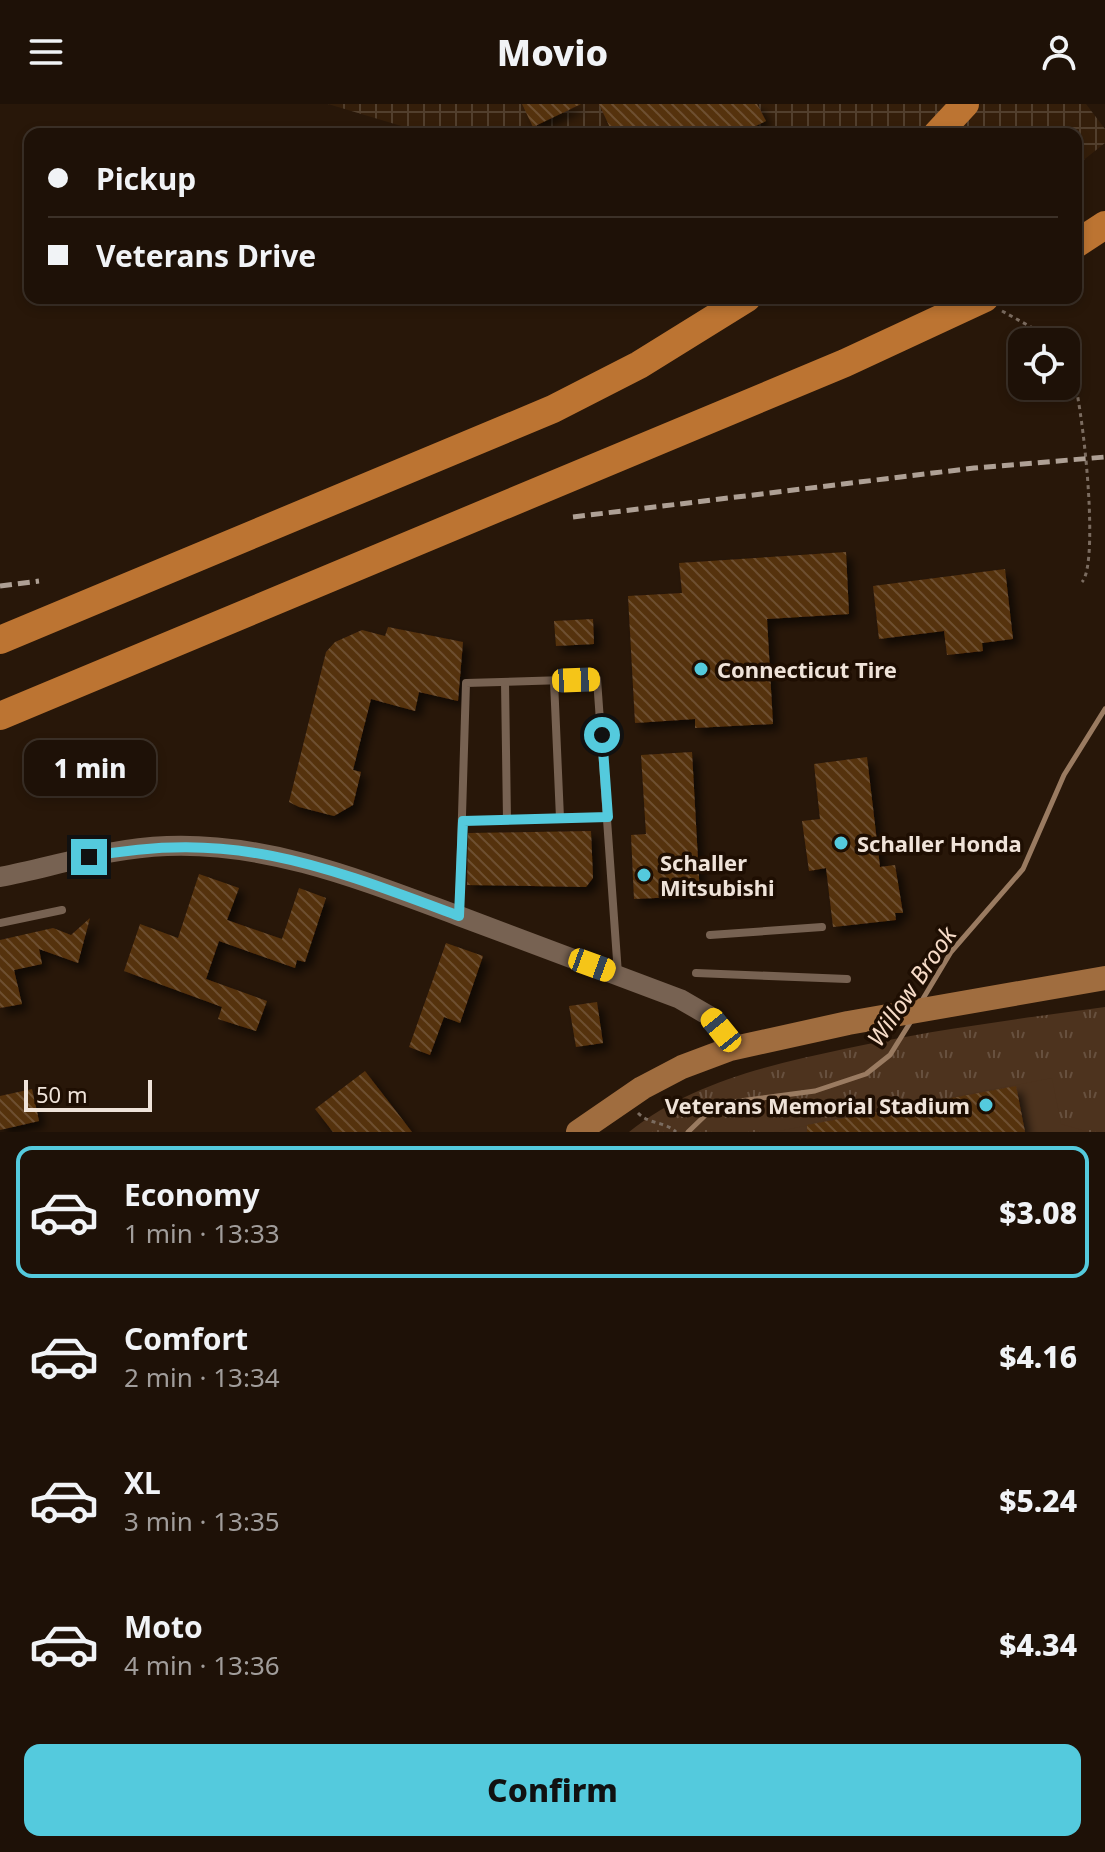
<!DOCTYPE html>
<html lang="en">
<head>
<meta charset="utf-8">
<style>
	:root { --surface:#1e1107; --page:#261a11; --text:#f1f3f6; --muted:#a19d9b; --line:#3c3128; --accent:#54cadd }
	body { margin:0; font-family:"Noto Sans",sans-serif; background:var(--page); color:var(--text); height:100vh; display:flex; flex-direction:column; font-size:30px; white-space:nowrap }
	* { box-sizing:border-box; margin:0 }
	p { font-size:26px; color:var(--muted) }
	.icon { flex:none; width:44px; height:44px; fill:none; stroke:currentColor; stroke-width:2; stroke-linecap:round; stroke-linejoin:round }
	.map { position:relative; height:1028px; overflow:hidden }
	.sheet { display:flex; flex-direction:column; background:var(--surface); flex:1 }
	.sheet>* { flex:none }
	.banner { position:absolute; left:24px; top:24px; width:1058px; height:176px; border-radius:16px; box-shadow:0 4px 12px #0003,0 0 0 2px var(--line); display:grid; align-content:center; height:176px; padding:0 24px; background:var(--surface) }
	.controls { position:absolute; left:1008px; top:224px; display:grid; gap:16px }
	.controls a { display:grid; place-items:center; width:72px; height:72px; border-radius:16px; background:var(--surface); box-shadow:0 4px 12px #0003,0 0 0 2px var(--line); font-size:40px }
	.scale { position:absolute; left:24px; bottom:20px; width:128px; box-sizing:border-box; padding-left:8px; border:4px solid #efe3d9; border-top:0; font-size:22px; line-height:28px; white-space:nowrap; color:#efe3d9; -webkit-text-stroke:6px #1e0e02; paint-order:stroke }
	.end { position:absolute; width:36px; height:36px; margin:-18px; border:10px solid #54cadd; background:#111; box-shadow:0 0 0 4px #111 }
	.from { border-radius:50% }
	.bubble { position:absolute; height:56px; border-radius:16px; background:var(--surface); box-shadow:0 4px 12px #0003,0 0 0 2px var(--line); font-size:26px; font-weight:800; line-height:56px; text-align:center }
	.car { position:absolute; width:24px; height:48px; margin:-24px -12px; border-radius:10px; box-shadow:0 0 6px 2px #0007; background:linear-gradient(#f5c518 24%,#345 0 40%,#f5c518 0 76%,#345 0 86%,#f5c518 0) }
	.banner b { display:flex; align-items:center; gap:28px; height:76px; font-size:30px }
	.banner b+b { border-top:2px solid var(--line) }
	.banner i { width:20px; height:20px; background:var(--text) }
	ul { padding:14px 0 0; list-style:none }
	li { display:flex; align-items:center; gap:24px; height:132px; margin:0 16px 12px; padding:0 8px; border:4px solid transparent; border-radius:16px }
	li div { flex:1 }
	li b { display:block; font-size:30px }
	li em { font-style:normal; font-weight:800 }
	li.current { border-color:var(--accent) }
	li>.icon { width:72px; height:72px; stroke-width:1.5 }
	.action { display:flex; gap:16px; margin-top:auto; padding:16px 24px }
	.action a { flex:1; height:92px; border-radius:16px; background:var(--accent); color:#111; font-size:32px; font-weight:800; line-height:92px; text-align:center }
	header { display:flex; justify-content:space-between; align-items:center; height:104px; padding:0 24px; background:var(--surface); font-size:36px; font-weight:800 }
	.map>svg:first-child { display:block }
</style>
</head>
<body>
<header><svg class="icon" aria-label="menu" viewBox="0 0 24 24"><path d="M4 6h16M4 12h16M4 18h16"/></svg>Movio<svg class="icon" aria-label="person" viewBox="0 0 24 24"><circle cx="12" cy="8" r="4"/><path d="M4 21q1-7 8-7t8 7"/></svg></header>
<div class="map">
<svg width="1105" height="1028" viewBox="0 0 1105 1028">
	<defs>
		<pattern id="industrial-grid" width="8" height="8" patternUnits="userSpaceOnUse" patternTransform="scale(2)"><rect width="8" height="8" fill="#341e0a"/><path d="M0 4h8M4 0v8" fill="none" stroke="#523f2d"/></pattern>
		<pattern id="grass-tufts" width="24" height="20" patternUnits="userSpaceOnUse" patternTransform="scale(2)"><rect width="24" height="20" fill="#4d331e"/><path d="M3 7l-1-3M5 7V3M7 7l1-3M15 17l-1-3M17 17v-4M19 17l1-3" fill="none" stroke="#67503e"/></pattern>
		<pattern id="building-back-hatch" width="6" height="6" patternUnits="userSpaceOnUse" patternTransform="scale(2)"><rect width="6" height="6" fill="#55310e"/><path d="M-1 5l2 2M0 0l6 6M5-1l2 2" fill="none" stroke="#6e4f30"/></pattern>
		<filter id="shadow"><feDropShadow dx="6" dy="6" stdDeviation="4" flood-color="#0009"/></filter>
	</defs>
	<rect width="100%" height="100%" fill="#281709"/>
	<path fill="url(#industrial-grid)" d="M328,0H1086L1105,25V39L1076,62V30H428Z"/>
	<path fill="url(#grass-tufts)" d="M1105,903V1028H629C690,979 769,961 844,945C931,926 1017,915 1105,903Z"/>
	<path fill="#4d331e" d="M1052,974L1061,1020L1089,1028H774Z"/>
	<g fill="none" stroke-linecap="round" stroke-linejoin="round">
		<g stroke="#9a7b61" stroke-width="5">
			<path d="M921,898L951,848L1023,765L1064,671L1105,605"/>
			<path d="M688,1028L717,1000L815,987L866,970L890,951L913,914"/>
		</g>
	</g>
	<g fill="url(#building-back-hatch)" filter="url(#shadow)">
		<path d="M522,0H581L533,23Z"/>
		<path d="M599,0H757L766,17L739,30H613Z"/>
		<path d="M846,448L849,510L767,515L773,620L695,624V615L635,619L628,492L682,489L679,459Z"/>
		<path d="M1005,465L1013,535L982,539L983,547L947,551L944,527L879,535L873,482Z"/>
		<path d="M593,515L594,540L556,542L554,517Z"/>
		<path d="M388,523L463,538L458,597L419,588L415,607L371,595L353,666L361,668L353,701L334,712L299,703L289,698L326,548L335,538L362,526L385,532Z"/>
		<path d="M692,648L700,792L634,795L631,731L646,730L641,651Z"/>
		<path d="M867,653L880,763L895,761L903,809H895L896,816L833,823L826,764L809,767L802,717L820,715L814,660Z"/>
		<path d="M591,727L593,774L586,783L467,781L468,729Z"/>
		<path d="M199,770L239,784L227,816L282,835L299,784L326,794L305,858L297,856L295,864L219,837L206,875L267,897L256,927L218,915L222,903L124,867L140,820L178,834Z"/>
		<path d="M90,814L78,859L39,845L42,860L14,866L22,900L0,904V836L53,824L71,831Z"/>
		<path d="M446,839L483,852L460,919L444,913L430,951L409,943Z"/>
		<path d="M597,898L603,939L576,943L569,902Z"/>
		<path d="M365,967L412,1028H333L315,1005Z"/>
		<path d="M1016,982L1025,1028H807V1021Z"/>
		<path d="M32,985L39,1017L0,1026V992Z"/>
	</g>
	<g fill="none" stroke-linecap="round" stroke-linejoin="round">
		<g stroke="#7b6c60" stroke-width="3" stroke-dasharray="4 4" stroke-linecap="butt">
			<path d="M1002,207L1058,238"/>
			<path d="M1066,247C1081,274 1101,457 1082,478"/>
			<path d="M638,1009C650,1021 664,1017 676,1028"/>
		</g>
		<g stroke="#776252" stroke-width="8">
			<path d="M554,577L560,714"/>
			<path d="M505,578L507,716"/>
			<path d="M463,717L608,713"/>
			<path d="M459,810L466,579L597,575L618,870"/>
			<path d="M0,819L62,806"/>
			<path d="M710,831L822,823"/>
			<path d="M696,869L847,875"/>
		</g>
		<path stroke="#776252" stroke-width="20" d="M0,773C55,762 110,744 167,742C269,738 364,777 459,812C533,840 607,867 680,895L711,913L730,945"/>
		<path stroke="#a06d3f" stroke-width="24" d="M578,1028L642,984L682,963L730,945L848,919L1105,874"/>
		<g stroke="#bc7432" stroke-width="28">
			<path d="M937,30L965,0"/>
			<path d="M1076,140L1105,121"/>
			<path d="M0,536L553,305L639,261L747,194"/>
			<path d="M0,612L845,259L985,194"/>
		</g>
		<g stroke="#aea095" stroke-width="5" stroke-dasharray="12 6" stroke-linecap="butt">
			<path d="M573,413L974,364L1105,353"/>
			<path d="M0,482L39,477"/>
		</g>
	</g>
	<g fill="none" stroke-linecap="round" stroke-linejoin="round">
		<path stroke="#54cadd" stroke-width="10" d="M89,753C235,725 325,762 459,812L463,717L608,713L602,631"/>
	</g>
	<g fill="#54cadd" stroke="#1e0e02" stroke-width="3">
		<circle cx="701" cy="565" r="8"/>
		<circle cx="841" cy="739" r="8"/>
		<circle cx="644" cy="771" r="8"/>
		<circle cx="986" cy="1001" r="8"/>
	</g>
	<g text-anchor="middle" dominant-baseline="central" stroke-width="7" stroke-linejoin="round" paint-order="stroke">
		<g font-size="22" font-weight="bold" fill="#efe3d9" stroke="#1e0e02" text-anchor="start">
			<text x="717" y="565">Connecticut Tire</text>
			<text x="857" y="739">Schaller Honda</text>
			<text x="660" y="758">Schaller<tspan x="660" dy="25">Mitsubishi</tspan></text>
			<text x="970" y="1001" text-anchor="end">Veterans Memorial Stadium</text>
		</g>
		<g font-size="24" font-style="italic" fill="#f7dcc8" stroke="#1e0e02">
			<text transform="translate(911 882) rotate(-56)">Willow Brook</text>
		</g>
	</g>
</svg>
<div class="controls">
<a><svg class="icon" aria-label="locate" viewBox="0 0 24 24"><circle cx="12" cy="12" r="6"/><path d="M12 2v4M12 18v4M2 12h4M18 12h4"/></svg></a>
</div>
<div class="scale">50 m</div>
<i class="end from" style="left:602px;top:631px"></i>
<i class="end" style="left:89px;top:753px"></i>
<div class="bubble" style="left:24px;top:636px;width:132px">1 min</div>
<i class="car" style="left:576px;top:576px;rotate:88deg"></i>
<i class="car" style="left:592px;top:861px;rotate:110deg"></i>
<i class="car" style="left:721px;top:926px;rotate:321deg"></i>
<div class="banner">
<b><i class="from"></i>Pickup</b>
<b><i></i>Veterans Drive</b>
</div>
</div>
<section class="sheet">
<ul>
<li class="current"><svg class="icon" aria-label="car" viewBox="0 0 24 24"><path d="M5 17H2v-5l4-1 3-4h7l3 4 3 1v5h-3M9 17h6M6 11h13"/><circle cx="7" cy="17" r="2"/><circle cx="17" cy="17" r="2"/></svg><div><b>Economy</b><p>1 min · 13:33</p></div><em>$3.08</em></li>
<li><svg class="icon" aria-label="car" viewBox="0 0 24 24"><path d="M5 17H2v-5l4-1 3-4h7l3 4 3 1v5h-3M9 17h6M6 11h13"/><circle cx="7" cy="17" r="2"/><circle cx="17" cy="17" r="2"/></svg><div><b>Comfort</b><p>2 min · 13:34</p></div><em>$4.16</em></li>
<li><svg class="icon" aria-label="car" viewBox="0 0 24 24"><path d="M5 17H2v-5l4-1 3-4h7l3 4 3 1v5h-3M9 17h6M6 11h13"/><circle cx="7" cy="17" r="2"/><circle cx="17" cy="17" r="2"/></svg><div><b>XL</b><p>3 min · 13:35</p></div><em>$5.24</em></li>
<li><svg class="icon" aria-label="car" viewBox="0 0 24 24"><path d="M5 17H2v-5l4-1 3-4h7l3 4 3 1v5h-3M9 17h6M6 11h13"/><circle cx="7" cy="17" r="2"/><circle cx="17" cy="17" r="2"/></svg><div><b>Moto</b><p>4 min · 13:36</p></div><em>$4.34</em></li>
</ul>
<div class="action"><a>Confirm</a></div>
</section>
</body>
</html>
